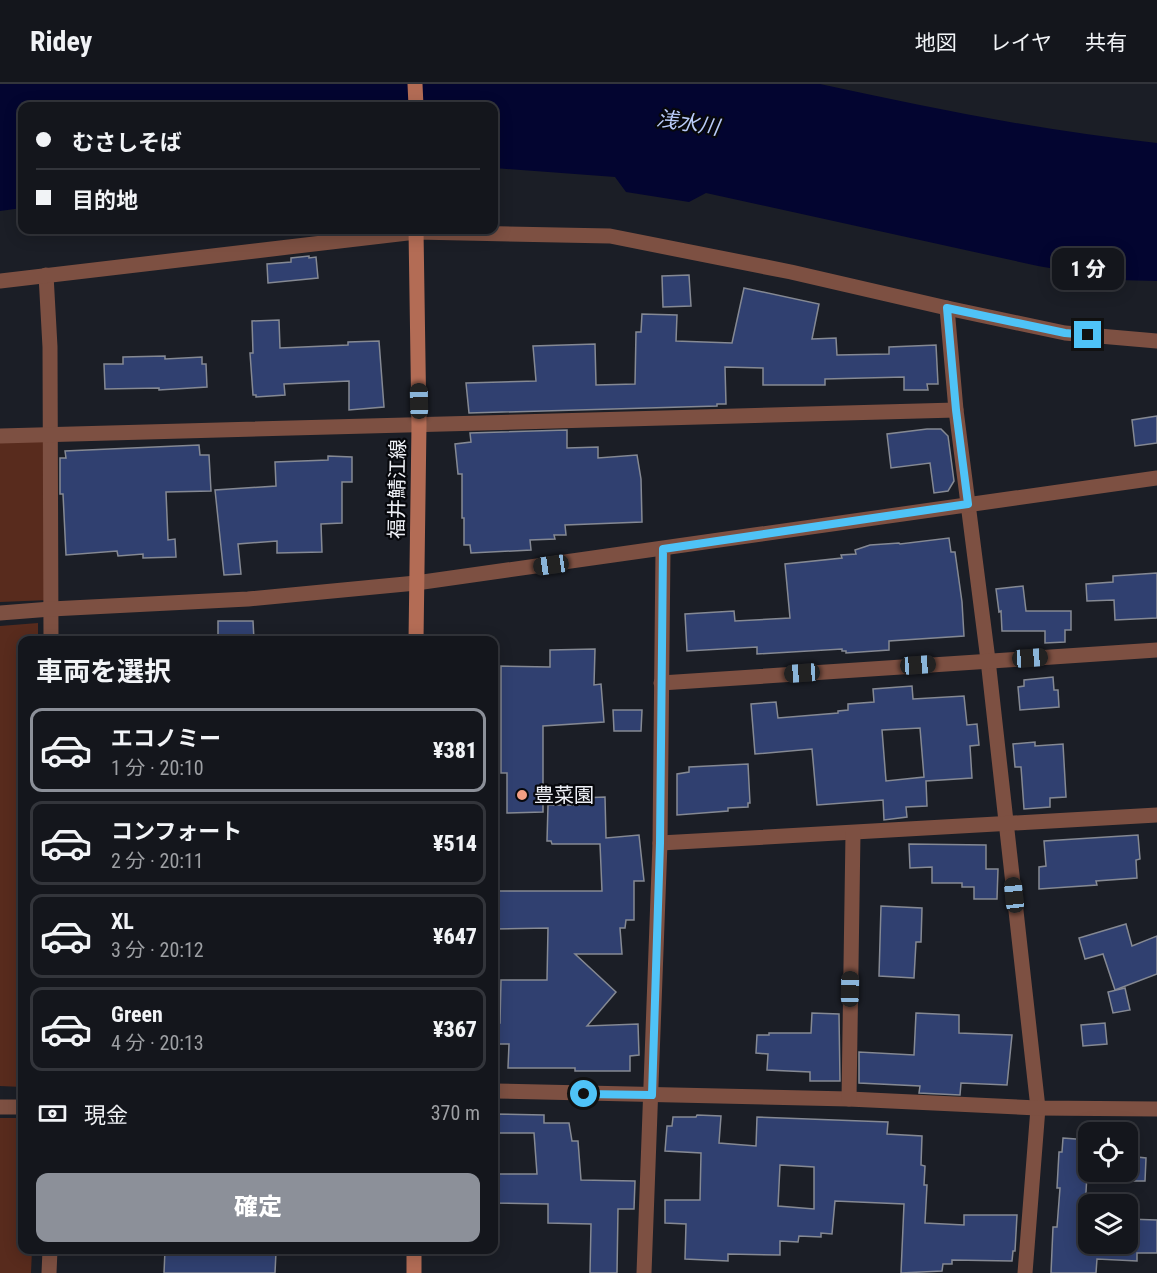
<!DOCTYPE html>
<html lang="ja">
<head>
<meta charset="utf-8">
<style>
	:root { --surface:#14161c; --page:#212329; --text:#f1f3f6; --muted:#9d9fa3; --line:#33353b; --accent:#8c9099 }
	body { margin:0; font-family:"Roboto Condensed","Noto Sans JP",sans-serif; background:var(--page); color:var(--text); height:100vh; display:flex; flex-direction:column; font-size:22px; white-space:nowrap }
	* { box-sizing:border-box; margin:0 }
	p { font-size:20px; color:var(--muted) }
	.icon { flex:none; width:33px; height:33px; fill:none; stroke:currentColor; stroke-width:2; stroke-linecap:round; stroke-linejoin:round }
	.map { position:relative; flex:1; overflow:hidden }
	.details { position:absolute; left:18px; top:552px; width:480px; height:618px; display:flex; flex-direction:column; background:var(--surface); border-radius:12px; box-shadow:0 3px 15px #0003,0 0 0 2px var(--line) }
	.details>* { flex:none }
	.banner { position:absolute; left:18px; top:18px; width:480px; height:132px; border-radius:12px; box-shadow:0 3px 15px #0003,0 0 0 2px var(--line); display:grid; align-content:center; height:132px; padding:0 18px; background:var(--surface) }
	.controls { position:absolute; left:1078px; top:1038px; display:grid; gap:12px }
	.controls a { display:grid; place-items:center; width:60px; height:60px; border-radius:12px; background:var(--surface); box-shadow:0 3px 15px #0003,0 0 0 2px var(--line); font-size:30px }
	.end { position:absolute; width:27px; height:27px; margin:-14px; border:8px solid #4fc3f7; background:#111; box-shadow:0 0 0 3px #111 }
	.from { border-radius:50% }
	.bubble { position:absolute; height:42px; border-radius:12px; background:var(--surface); box-shadow:0 3px 15px #0003,0 0 0 2px var(--line); font-size:20px; font-weight:800; line-height:42px; text-align:center }
	.car { position:absolute; width:18px; height:36px; margin:-18px -9px; border-radius:8px; box-shadow:0 0 4px 2px #0007; background:linear-gradient(#222 24%,#8ab4d8 0 40%,#222 0 76%,#8ab4d8 0 86%,#222 0) }
	.banner b { display:flex; align-items:center; gap:21px; height:57px; font-size:22px }
	.banner b+b { border-top:2px solid var(--line) }
	.banner i { width:15px; height:15px; background:var(--text) }
	ul { padding:0; list-style:none }
	li { display:flex; align-items:center; gap:18px; height:84px; margin:0 12px 9px; padding:0 6px; border:3px solid var(--line); border-radius:12px }
	li div { flex:1 }
	li b { display:block; font-size:22px }
	li em { font-style:normal; font-weight:800 }
	li.active { border-color:var(--accent) }
	li>.icon { width:54px; height:54px; stroke-width:1.5 }
	h2 { padding:0 18px; font-size:27px; line-height:72px }
	.pay { display:flex; align-items:center; gap:15px; height:66px; padding:0 18px; font-size:22px }
	.pay p { margin-inline-start:auto }
	.action { display:flex; gap:12px; margin-top:auto; padding:12px 18px }
	.action a { flex:1; height:69px; border-radius:12px; background:var(--accent); color:#fff; font-size:24px; font-weight:800; line-height:69px; text-align:center }
	header { display:flex; align-items:center; gap:36px; box-sizing:border-box; height:84px; padding:0 30px; background:var(--surface); border-bottom:2px solid var(--line) }
	header strong { font-size:28px }
	nav { display:flex; gap:33px; margin-inline-start:auto; font-size:21px }
	.map>svg:first-child { display:block }
</style>
</head>
<body>
<header>
<strong>Ridey</strong>
<nav><a>地図</a><a>レイヤ</a><a>共有</a></nav>
</header>
<div class="map">
<svg width="1157" height="1189" viewBox="0 0 1157 1189">
	<rect width="100%" height="100%" fill="#1b1e26"/>
	<g fill="#582b1d">
		<path d="M49,351L50,516L0,518V354Z"/>
		<path d="M38,539V556H22V1003L0,1002V542Z"/>
		<path d="M0,1034H22V1166H32L31,1189H0Z"/>
	</g>
	<path fill="#030530" d="M0,0H820C931,24 1043,47 1157,59V197L1118,196L1038,182L706,109L689,118L626,108L615,93L494,84V22H22V124L0,127Z"/>
	<g fill="#304070" stroke="#858993" stroke-width="1.5" fill-rule="evenodd">
		<path d="M309,172V174L316,173L318,194L268,199L267,180L291,178V174Z"/>
		<path d="M689,191L691,222L663,223L662,192Z"/>
		<path d="M744,204L819,220L812,255L836,254L837,271L889,270V263L936,261L938,300H927L928,306H904V293L825,295V301H763V284L725,283L726,320H717V322L469,329L466,299L536,297L533,262L595,260L596,301L635,300L636,248H641L642,230L677,231L676,257L732,259Z"/>
		<path d="M279,236L280,264L348,261V258L379,257L384,323L349,326V297L284,300L285,311L256,313V311H253L250,269H253L252,237Z"/>
		<path d="M165,272V275L202,273V280H206L207,303L159,306V304L105,305L104,280H123V273Z"/>
		<path d="M1157,332V359L1135,362L1132,336Z"/>
		<path d="M927,345H941L948,352L954,397L948,407L934,409L930,379L891,384L887,350Z"/>
		<path d="M567,346V364L598,363V374L637,371L641,395L642,438L565,441L566,451H554L555,455L530,456L531,466L471,469L470,461H464V434H462V390H458L455,360L471,358L470,349Z"/>
		<path d="M199,361L200,371H209L211,407L166,408L168,456L175,455L176,473L143,474V470L118,472L117,467L66,471L63,410H60V374H66L65,367Z"/>
		<path d="M328,372L352,373V398H342V439L321,440L322,468L277,469V457L238,460L241,490L224,491L215,406L276,402L275,378L328,376Z"/>
		<path d="M949,454L951,468H955L962,518L964,552L889,557V566L846,569V567H842V565L757,570V563L687,567L685,530L734,527L735,537L790,534L785,480L842,474L841,471L856,470L855,466L870,461L899,459L900,460Z"/>
		<path d="M1157,489V534L1115,536L1114,516L1087,517L1086,500L1113,498V492Z"/>
		<path d="M1023,502L1026,527H1071V546H1065V558L1045,559V547H1002L1001,527L999,528L996,505Z"/>
		<path d="M218,537H253L254,556H218Z"/>
		<path d="M595,565L594,601L601,600L604,638L543,642V728L507,729V689H501V582L550,583V566Z"/>
		<path d="M1053,593L1054,606H1058L1059,623L1020,626L1018,603L1024,602V596Z"/>
		<path d="M912,602L913,615L964,612L967,641L977,640L979,661L970,662L972,694L926,697L927,722L906,723L907,733L884,736L883,716L817,721L812,665L755,670L751,620L776,618L778,634L838,629V627L848,626V620L874,618L873,605ZM920,644L924,693L886,697L882,646Z"/>
		<path d="M613,626H642L641,647H614Z"/>
		<path d="M1035,658V662L1063,660L1066,713L1050,714V723L1024,725L1021,683H1015L1013,660Z"/>
		<path d="M748,680L750,719H748V723L728,724V727L677,731V690L689,688V683Z"/>
		<path d="M605,713L606,754L639,751L644,797H634V836H626L625,844H620L622,870H575L616,908L587,942L638,940L639,971L630,972V987H575V984H508L509,960H494V939H500L501,896H547L548,844L494,845V807H602L600,760H552L551,757H547L548,721H579L580,714Z"/>
		<path d="M1138,751L1140,775L1136,776L1137,794L1096,797L1097,801L1039,805V783L1046,782L1044,757Z"/>
		<path d="M909,760L986,761V785H998L997,815H974V803H962V799H932V783L910,784Z"/>
		<path d="M881,822L922,824L921,858H916L914,894L879,892Z"/>
		<path d="M1126,840L1132,862L1157,852V890L1115,906L1103,870L1085,875L1079,854Z"/>
		<path d="M1125,904L1130,926L1113,929L1108,908Z"/>
		<path d="M812,929L839,930L840,997H810V988L767,986L768,970L756,969L757,951H769V949H811Z"/>
		<path d="M916,929L959,931V949L1012,951L1007,1001L961,999L960,1011L919,1009L920,1002L859,999V968L914,971Z"/>
		<path d="M1105,939L1107,960L1083,962L1081,941Z"/>
		<path d="M494,1030L544,1031V1039H569L572,1057H578L581,1096L635,1097L634,1125H618L617,1189H590L591,1140L548,1139V1120L494,1119V1090H537L534,1049H494Z"/>
		<path d="M697,1031L721,1032L719,1059L756,1062L757,1033L888,1038L887,1050L922,1052L921,1081L925,1082L924,1101H927L925,1139L964,1141V1131H1017L1015,1167H1013L1012,1177L952,1176V1180H943L942,1187L901,1189L904,1120L835,1117L832,1150L821,1149V1153L799,1152L798,1158L780,1157V1171L728,1170V1177L685,1175L686,1140L665,1139V1116H700L701,1069L665,1067L667,1042H672L673,1033H696ZM780,1081L814,1083V1125L778,1122Z"/>
		<path d="M1063,1054L1089,1056L1083,1160H1128V1135L1157,1136V1169H1137V1177L1097,1175L1096,1189H1051L1053,1143H1057L1060,1104H1057L1059,1068H1062Z"/>
		<path d="M1128,1072L1146,1074L1145,1097H1128Z"/>
		<path d="M165,1166L276,1168L275,1189H164Z"/>
	</g>
	<g fill="none" stroke-linecap="round" stroke-linejoin="round">
		<g stroke="#7d5042" stroke-width="15">
			<path d="M46,191L50,263L51,556"/>
			<path d="M947,224L956,326L988,576L1038,1024L1025,1189"/>
			<path d="M0,352L956,326"/>
			<path d="M0,529L51,525L248,515L416,499"/>
			<path d="M661,599L1157,566"/>
			<path d="M660,759L1157,731"/>
			<path d="M494,1007L849,1015L1038,1024L1157,1025"/>
			<path d="M849,1015L853,749"/>
			<path d="M0,1023H22"/>
			<path d="M49,1189L50,1166"/>
			<path d="M644,1189L660,759L663,465"/>
		</g>
		<g stroke="#7d5042" stroke-width="15">
			<path d="M0,197L416,148L610,152L791,188L947,224L1065,249L1157,257"/>
			<path d="M416,499L1157,394"/>
		</g>
		<g stroke="#b36c55" stroke-width="15">
			<path d="M415,0L416,22"/>
			<path d="M416,146L419,341L416,556"/>
			<path d="M414,1189V1166"/>
		</g>
	</g>
	<g fill="none" stroke-linecap="round" stroke-linejoin="round">
		<path stroke="#4fc3f7" stroke-width="8" d="M584,1010L652,1011L660,759L663,465L968,420L956,326L947,224L1065,249L1088,251"/>
	</g>
	<circle fill="#f39f84" stroke="#07080c" stroke-width="2" cx="522" cy="711" r="6"/>
	<g text-anchor="middle" dominant-baseline="central" stroke-width="4.5" stroke-linejoin="round" paint-order="stroke">
		<g font-size="20" fill="#eef0f6" stroke="#07080c">
			<text transform="translate(397 405) rotate(-89)">福井鯖江線</text>
		</g>
		<g font-size="20" fill="#eef0f6" stroke="#07080c" text-anchor="start">
			<text x="534" y="711">豊菜園</text>
		</g>
		<g font-size="21" font-style="italic" fill="#b9cbf9" stroke="#07080c">
			<text transform="translate(688 39) rotate(9)">浅水川</text>
		</g>
	</g>
</svg>
<div class="controls">
<a><svg class="icon" aria-label="locate" viewBox="0 0 24 24"><circle cx="12" cy="12" r="6"/><path d="M12 2v4M12 18v4M2 12h4M18 12h4"/></svg></a>
<a><svg class="icon" aria-label="layers" viewBox="0 0 24 24"><path d="M12 4l9 5-9 5-9-5zM3 14l9 5 9-5"/></svg></a>
</div>
<i class="end from" style="left:584px;top:1010px"></i>
<i class="end" style="left:1088px;top:251px"></i>
<div class="bubble" style="left:1052px;top:164px;width:72px">1 分</div>
<i class="car" style="left:419px;top:317px;rotate:359deg"></i>
<i class="car" style="left:551px;top:481px;rotate:262deg"></i>
<i class="car" style="left:1030px;top:574px;rotate:86deg"></i>
<i class="car" style="left:918px;top:581px;rotate:86deg"></i>
<i class="car" style="left:802px;top:589px;rotate:266deg"></i>
<i class="car" style="left:1014px;top:811px;rotate:354deg"></i>
<i class="car" style="left:850px;top:905px;rotate:1deg"></i>
<div class="banner">
<b><i class="from"></i>むさしそば</b>
<b><i></i>目的地</b>
</div>
<section class="details">
<h2>車両を選択</h2>
<ul>
<li class="active"><svg class="icon" aria-label="car" viewBox="0 0 24 24"><path d="M5 17H2v-5l4-1 3-4h7l3 4 3 1v5h-3M9 17h6M6 11h13"/><circle cx="7" cy="17" r="2"/><circle cx="17" cy="17" r="2"/></svg><div><b>エコノミー</b><p>1 分 · 20:10</p></div><em>¥381</em></li>
<li><svg class="icon" aria-label="car" viewBox="0 0 24 24"><path d="M5 17H2v-5l4-1 3-4h7l3 4 3 1v5h-3M9 17h6M6 11h13"/><circle cx="7" cy="17" r="2"/><circle cx="17" cy="17" r="2"/></svg><div><b>コンフォート</b><p>2 分 · 20:11</p></div><em>¥514</em></li>
<li><svg class="icon" aria-label="car" viewBox="0 0 24 24"><path d="M5 17H2v-5l4-1 3-4h7l3 4 3 1v5h-3M9 17h6M6 11h13"/><circle cx="7" cy="17" r="2"/><circle cx="17" cy="17" r="2"/></svg><div><b>XL</b><p>3 分 · 20:12</p></div><em>¥647</em></li>
<li><svg class="icon" aria-label="car" viewBox="0 0 24 24"><path d="M5 17H2v-5l4-1 3-4h7l3 4 3 1v5h-3M9 17h6M6 11h13"/><circle cx="7" cy="17" r="2"/><circle cx="17" cy="17" r="2"/></svg><div><b>Green</b><p>4 分 · 20:13</p></div><em>¥367</em></li>
</ul>
<div class="pay"><svg class="icon" aria-label="cash" viewBox="0 0 24 24"><path d="M3 7h18v10H3z"/><circle cx="12" cy="12" r="2"/></svg>現金<p>370 m</p></div>
<div class="action"><a>確定</a></div>
</section>
</div>
</body>
</html>
